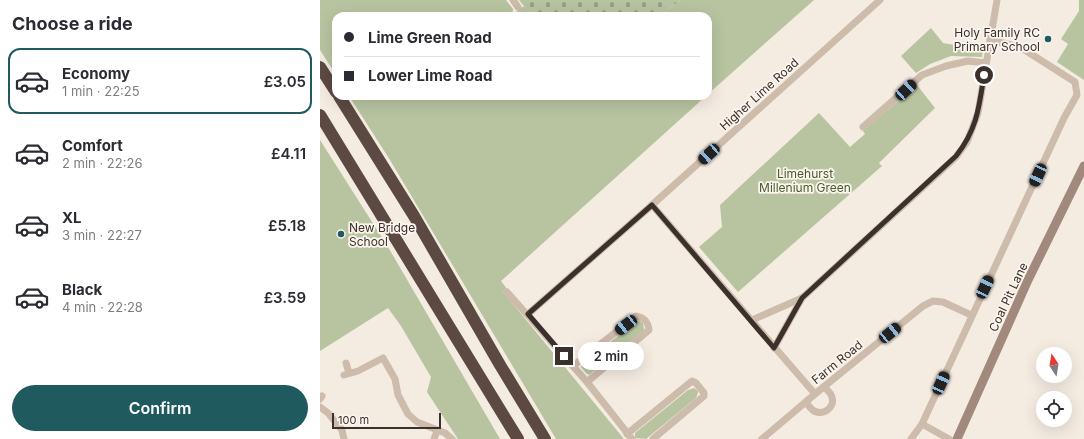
<!DOCTYPE html>
<html lang="en">
<head>
<meta charset="utf-8">
<style>
	:root { --surface:#fff; --page:#f7f7f7; --text:#2b2b33; --muted:#7c7c81; --line:#e1e1e2; --accent:#1f5a5e }
	body { margin:0; font-family:Inter,sans-serif; background:var(--page); color:var(--text); height:100vh; display:flex; flex-direction:column; font-size:15px; white-space:nowrap }
	* { box-sizing:border-box; margin:0 }
	p { font-size:13px; color:var(--muted) }
	.icon { flex:none; width:22px; height:22px; fill:none; stroke:currentColor; stroke-width:2; stroke-linecap:round; stroke-linejoin:round }
	.map { position:relative; flex:1; overflow:hidden }
	.side { display:flex; flex-direction:column; background:var(--surface); width:320px }
	.side>* { flex:none }
	.top-card { position:absolute; left:12px; top:12px; width:380px; height:88px; border-radius:12px; box-shadow:0 4px 16px #0002; display:grid; align-content:center; height:88px; padding:0 12px; background:var(--surface) }
	.needle { width:26px; rotate:348deg }
	.tools { position:absolute; left:716px; top:347px; display:grid; gap:8px }
	.tools a { display:grid; place-items:center; width:36px; height:36px; border-radius:50%; background:var(--surface); box-shadow:0 4px 16px #0002; font-size:20px }
	.scale { position:absolute; left:12px; bottom:10px; width:109px; box-sizing:border-box; padding-left:4px; border:2px solid #3b302b; border-top:0; font-size:11px; line-height:14px; white-space:nowrap; color:#3b302b; -webkit-text-stroke:3px #fbf5ee; paint-order:stroke }
	.end { position:absolute; width:18px; height:18px; margin:-9px; border:5px solid #3b302b; background:#fff; box-shadow:0 0 0 2px #fff }
	.from { border-radius:50% }
	.bubble { position:absolute; height:28px; border-radius:14px; background:var(--surface); box-shadow:0 4px 16px #0002; font-size:13px; font-weight:600; line-height:28px; text-align:center }
	.car { position:absolute; width:12px; height:24px; margin:-12px -6px; border-radius:5px; box-shadow:0 0 3px 1px #0007; background:linear-gradient(#222 24%,#8ab4d8 0 40%,#222 0 76%,#8ab4d8 0 86%,#222 0) }
	.top-card b { display:flex; align-items:center; gap:14px; height:38px; font-size:15px }
	.top-card b+b { border-top:1px solid var(--line) }
	.top-card i { width:10px; height:10px; background:var(--text) }
	ul { padding:0; list-style:none }
	li { display:flex; align-items:center; gap:12px; height:66px; margin:0 8px 6px; padding:0 4px; border:2px solid transparent; border-radius:12px }
	li div { flex:1 }
	li b { display:block; font-size:15px }
	li em { font-style:normal; font-weight:600 }
	li.current { border-color:var(--accent) }
	li>.icon { width:36px; height:36px; stroke-width:1.5 }
	h2 { padding:0 12px; font-size:18px; line-height:48px }
	.button { display:flex; gap:8px; margin-top:auto; padding:8px 12px }
	.button a { flex:1; height:46px; border-radius:24px; background:var(--accent); color:#fff; font-size:16px; font-weight:600; line-height:46px; text-align:center }
	main { display:flex; flex:1; min-height:0 }
	.map>svg:first-child { display:block }
</style>
</head>
<body>
<main>
<section class="side">
<h2>Choose a ride</h2>
<ul>
<li class="current"><svg class="icon" aria-label="car" viewBox="0 0 24 24"><path d="M5 17H2v-5l4-1 3-4h7l3 4 3 1v5h-3M9 17h6M6 11h13"/><circle cx="7" cy="17" r="2"/><circle cx="17" cy="17" r="2"/></svg><div><b>Economy</b><p>1 min · 22:25</p></div><em>£3.05</em></li>
<li><svg class="icon" aria-label="car" viewBox="0 0 24 24"><path d="M5 17H2v-5l4-1 3-4h7l3 4 3 1v5h-3M9 17h6M6 11h13"/><circle cx="7" cy="17" r="2"/><circle cx="17" cy="17" r="2"/></svg><div><b>Comfort</b><p>2 min · 22:26</p></div><em>£4.11</em></li>
<li><svg class="icon" aria-label="car" viewBox="0 0 24 24"><path d="M5 17H2v-5l4-1 3-4h7l3 4 3 1v5h-3M9 17h6M6 11h13"/><circle cx="7" cy="17" r="2"/><circle cx="17" cy="17" r="2"/></svg><div><b>XL</b><p>3 min · 22:27</p></div><em>£5.18</em></li>
<li><svg class="icon" aria-label="car" viewBox="0 0 24 24"><path d="M5 17H2v-5l4-1 3-4h7l3 4 3 1v5h-3M9 17h6M6 11h13"/><circle cx="7" cy="17" r="2"/><circle cx="17" cy="17" r="2"/></svg><div><b>Black</b><p>4 min · 22:28</p></div><em>£3.59</em></li>
</ul>
<div class="button"><a>Confirm</a></div>
</section>
<div class="map">
<svg width="764" height="439" viewBox="0 0 764 439">
	<defs>
		<pattern id="cemetery-stones" width="16" height="16" patternUnits="userSpaceOnUse"><rect width="16" height="16" fill="#b8c4a0"/><path d="M2 7V4a2 2 0 0 1 4 0v3zM10 15v-3a2 2 0 0 1 4 0v3z" fill="#97a083"/></pattern>
	</defs>
	<rect width="100%" height="100%" fill="#f4ebe1"/>
	<g fill="#b8c4a0">
		<path d="M0,0H186L193,9L192,15L204,6L212,16H16V75L0,50Z"/>
		<path d="M360,0H494L388,94V16H340Z"/>
		<path d="M759,0H764V80L737,62L748,44L741,39L759,11Z"/>
		<path d="M611,28L623,43L663,50L662,57L631,56L610,64L596,73L581,56Z"/>
		<path d="M597,85L615,108L559,163L562,166L418,292L379,247L402,227L400,205L499,113L530,147L545,134L543,131Z"/>
		<path d="M29,96H386L181,281L187,289L183,292L304,439H236L70,160Z"/>
		<path d="M0,140L68,247L180,439H138L107,392L111,377L81,326L68,308L0,351Z"/>
		<path d="M316,321H319L323,323L324,330L269,375L266,373L261,367L262,365Z"/>
		<path d="M374,388L378,391V393L376,398L326,439L315,438V433L368,390Z"/>
	</g>
	<path fill="url(#cemetery-stones)" d="M199,0H360L340,16H212Z"/>
	<g fill="none" stroke-linecap="round" stroke-linejoin="round">
		<g stroke="#cdbbac" stroke-width="7">
			<path d="M193,0L198,7"/>
			<path d="M543,127L602,75L626,66L648,61L666,63"/>
			<path d="M332,205L495,394"/>
			<path d="M187,292L267,382L312,439"/>
			<path d="M208,314L332,205L560,0"/>
			<path d="M432,320L482,298L636,157L647,142L658,113L677,0"/>
			<path d="M454,348L482,298"/>
			<path d="M26,363L29,373"/>
			<path d="M253,366L316,316C324,318 328,321 329,330L267,382"/>
			<path d="M24,375L38,371L63,358L75,379L78,395L88,414L97,422L125,433L132,439"/>
			<path d="M0,399L2,396"/>
			<path d="M486,402C488,405 491,409 494,411C504,416 515,407 512,397C511,393 507,390 504,387"/>
			<path d="M0,407L8,413L22,430L24,439"/>
			<path d="M602,424L629,439"/>
			<path d="M307,434L372,381L376,383L384,393V396L333,439"/>
			<path d="M114,439L117,431"/>
			<path d="M442,439L495,394L603,306L613,301L623,302L651,315"/>
			<path d="M591,439L602,424L744,118L757,95L755,82L700,47L670,40"/>
		</g>
		<path stroke="#a18a7d" stroke-width="9" d="M637,439L708,280L764,166"/>
		<g stroke="#5c4a42" stroke-width="12">
			<path d="M0,67L16,92"/>
			<path d="M19,96L94,216L180,365L225,439"/>
			<path d="M0,115L198,439"/>
		</g>
	</g>
	<g fill="none" stroke-linecap="round" stroke-linejoin="round">
		<path stroke="#3b302b" stroke-width="5" d="M244,356L208,314L332,205L454,348L482,298L636,156C657,129 659,108 664,75"/>
	</g>
	<g fill="#1f5a5e" stroke="#fbf5ee" stroke-width="1.5">
		<circle cx="728" cy="39" r="4"/>
		<circle cx="21" cy="234" r="4"/>
	</g>
	<g text-anchor="middle" dominant-baseline="central" stroke-width="3.5" stroke-linejoin="round" paint-order="stroke">
		<g font-size="12" fill="#3b302b" stroke="#fbf5ee" text-anchor="end">
			<text x="720" y="32">Holy Family RC<tspan x="720" dy="14">Primary School</tspan></text>
			<text x="29" y="227" text-anchor="start">New Bridge<tspan x="29" dy="14">School</tspan></text>
		</g>
		<g font-size="12" fill="#3b302b" stroke="#fbf5ee">
			<text transform="translate(439 94) rotate(-42)">Higher Lime Road</text>
			<text transform="translate(688 297) rotate(-65)">Coal Pit Lane</text>
			<text transform="translate(517 362) rotate(-39)">Farm Road</text>
		</g>
		<g font-size="12" fill="#4a5a2e" stroke="#fbf5ee">
			<text x="485" y="173">Limehurst<tspan x="485" dy="14">Millenium Green</tspan></text>
		</g>
	</g>
</svg>
<div class="tools">
<a><svg class="needle" viewBox="-14 -14 28 28"><path d="M0-13l5 13h-10z" fill="#e53935"/><path d="M0 13l5-13h-10z" fill="#7c7c81"/></svg></a>
<a><svg class="icon" aria-label="locate" viewBox="0 0 24 24"><circle cx="12" cy="12" r="6"/><path d="M12 2v4M12 18v4M2 12h4M18 12h4"/></svg></a>
</div>
<div class="scale">100 m</div>
<i class="end from" style="left:664px;top:75px"></i>
<i class="end" style="left:244px;top:356px"></i>
<div class="bubble" style="left:258px;top:342px;width:66px">2 min</div>
<i class="car" style="left:586px;top:90px;rotate:47deg"></i>
<i class="car" style="left:389px;top:154px;rotate:228deg"></i>
<i class="car" style="left:718px;top:175px;rotate:205deg"></i>
<i class="car" style="left:665px;top:287px;rotate:25deg"></i>
<i class="car" style="left:306px;top:325px;rotate:232deg"></i>
<i class="car" style="left:570px;top:333px;rotate:51deg"></i>
<i class="car" style="left:621px;top:383px;rotate:24deg"></i>
<div class="top-card">
<b><i class="from"></i>Lime Green Road</b>
<b><i></i>Lower Lime Road</b>
</div>
</div>
</main>
</body>
</html>
